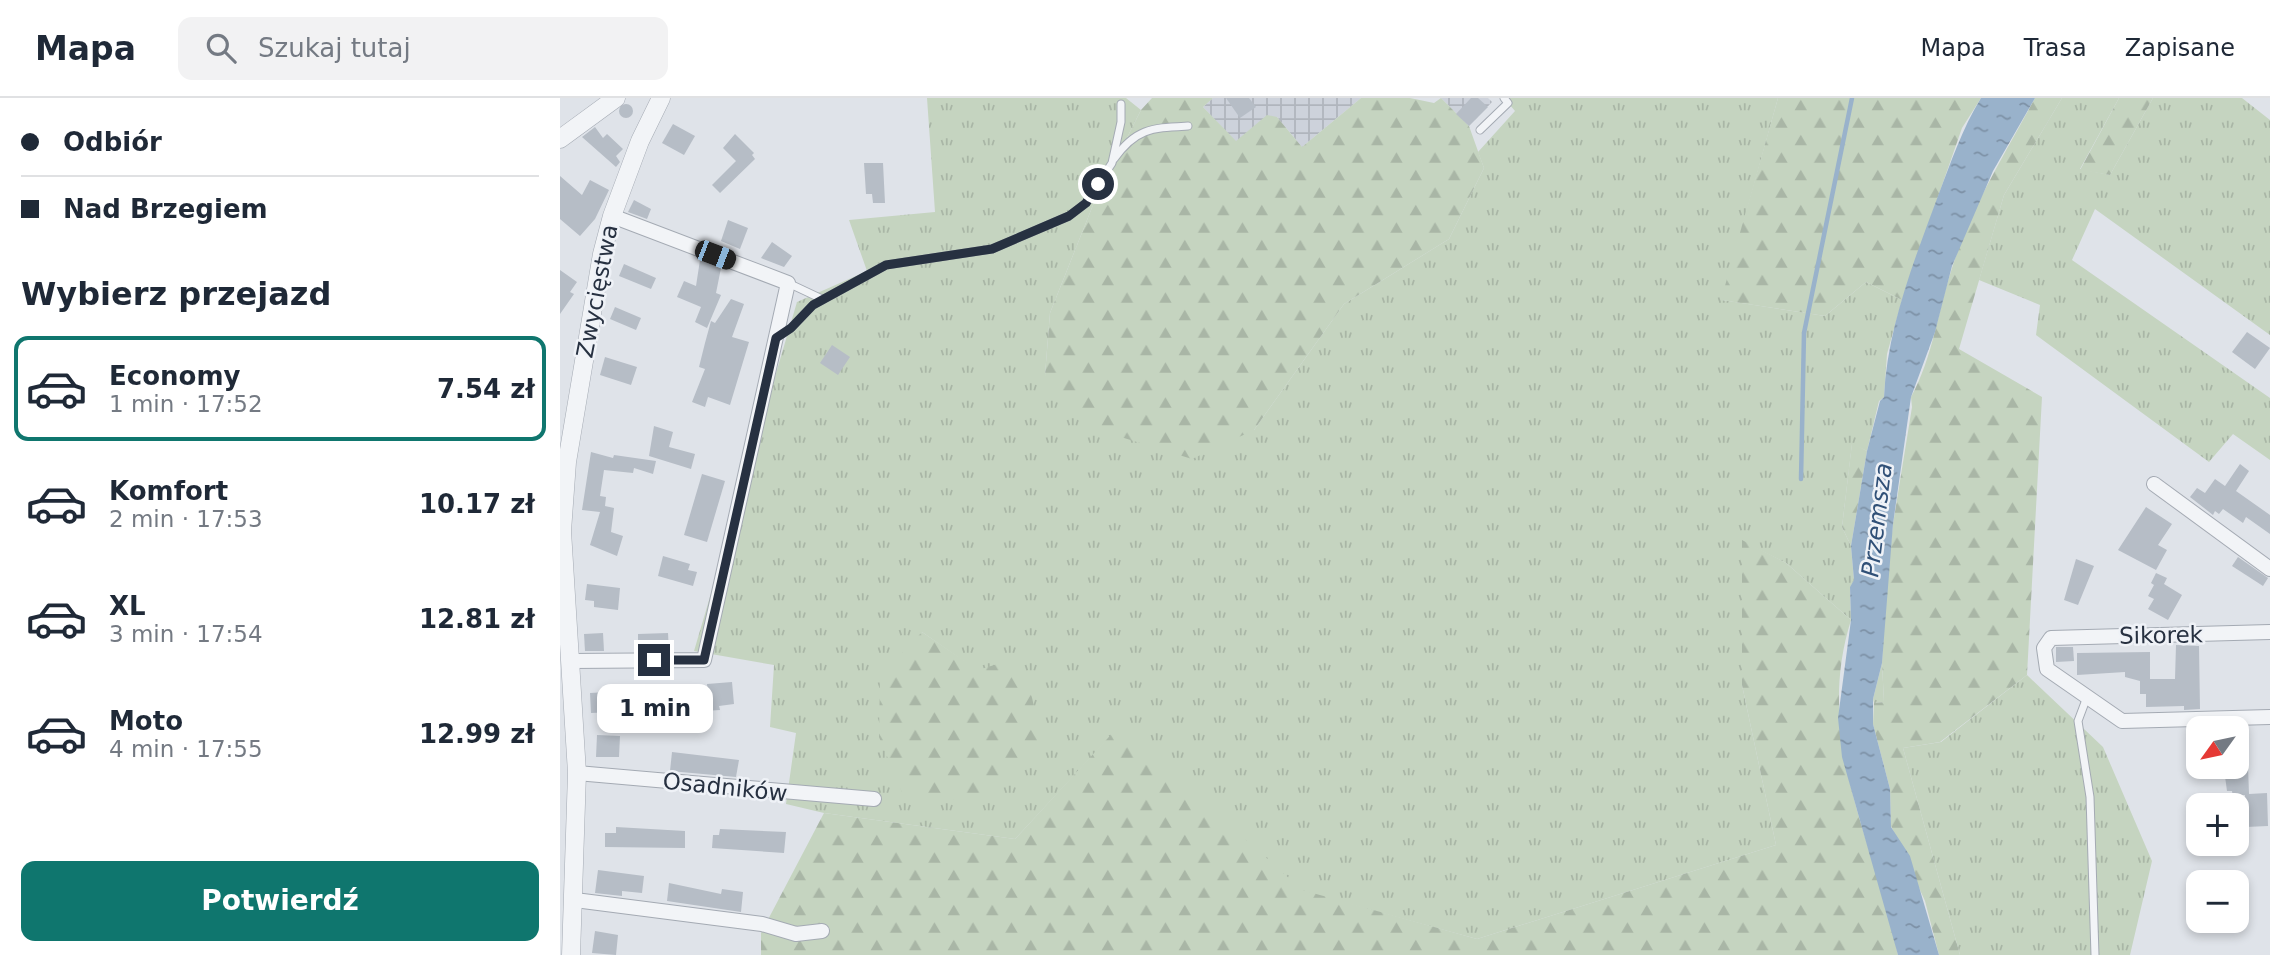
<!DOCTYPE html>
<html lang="pl">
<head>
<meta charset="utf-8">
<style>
	:root { --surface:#fff; --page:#f2f2f3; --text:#1f2937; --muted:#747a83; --line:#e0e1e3; --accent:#0f766e }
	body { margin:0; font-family:"DejaVu Sans",sans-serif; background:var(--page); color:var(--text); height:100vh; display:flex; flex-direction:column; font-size:26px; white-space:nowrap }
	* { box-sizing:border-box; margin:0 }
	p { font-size:23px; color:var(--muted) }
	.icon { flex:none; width:38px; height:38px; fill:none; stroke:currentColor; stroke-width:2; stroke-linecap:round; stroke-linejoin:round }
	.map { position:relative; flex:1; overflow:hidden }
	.side { display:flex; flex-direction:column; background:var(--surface); width:560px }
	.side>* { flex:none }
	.hud { display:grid; align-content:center; height:154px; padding:0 21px; background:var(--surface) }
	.needle { width:46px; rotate:237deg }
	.buttons { position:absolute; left:1626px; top:618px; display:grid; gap:14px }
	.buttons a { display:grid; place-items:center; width:63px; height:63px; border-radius:14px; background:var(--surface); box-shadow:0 4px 10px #0003; font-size:35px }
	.end { position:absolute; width:32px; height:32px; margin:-16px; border:9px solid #273141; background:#fff; box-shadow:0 0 0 4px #fff }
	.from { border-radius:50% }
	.bubble { position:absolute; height:49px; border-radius:14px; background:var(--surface); box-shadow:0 4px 10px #0003; font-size:23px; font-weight:700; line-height:49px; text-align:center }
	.car { position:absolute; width:21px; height:42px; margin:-21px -10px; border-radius:9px; box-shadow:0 0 5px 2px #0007; background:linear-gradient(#222 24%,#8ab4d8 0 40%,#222 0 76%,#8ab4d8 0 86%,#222 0) }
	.hud b { display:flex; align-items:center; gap:24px; height:66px; font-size:26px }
	.hud b+b { border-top:2px solid var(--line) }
	.hud i { width:18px; height:18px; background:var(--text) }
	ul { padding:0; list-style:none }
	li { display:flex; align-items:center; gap:21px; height:105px; margin:0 14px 10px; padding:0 7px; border:4px solid transparent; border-radius:14px }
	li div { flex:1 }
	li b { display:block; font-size:26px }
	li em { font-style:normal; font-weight:700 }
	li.selected { border-color:var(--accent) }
	li>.icon { width:63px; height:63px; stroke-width:1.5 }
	h2 { padding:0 21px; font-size:32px; line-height:84px }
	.button { display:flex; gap:14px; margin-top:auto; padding:14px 21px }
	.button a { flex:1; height:80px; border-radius:14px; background:var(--accent); color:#fff; font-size:28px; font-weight:700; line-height:80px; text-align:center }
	header { display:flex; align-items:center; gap:42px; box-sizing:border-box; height:98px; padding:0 35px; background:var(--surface); border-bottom:2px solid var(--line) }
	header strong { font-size:33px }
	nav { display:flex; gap:38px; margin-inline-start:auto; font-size:24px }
	.search { width:490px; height:63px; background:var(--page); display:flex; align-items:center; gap:18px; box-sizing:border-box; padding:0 24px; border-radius:14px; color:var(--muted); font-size:26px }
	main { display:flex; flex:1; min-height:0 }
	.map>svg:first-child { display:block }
</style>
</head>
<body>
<header>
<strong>Mapa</strong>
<div class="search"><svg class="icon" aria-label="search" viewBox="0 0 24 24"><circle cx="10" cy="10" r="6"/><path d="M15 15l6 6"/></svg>Szukaj tutaj</div>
<nav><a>Mapa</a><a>Trasa</a><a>Zapisane</a></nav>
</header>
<main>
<section class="side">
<div class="hud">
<b><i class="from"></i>Odbiór</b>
<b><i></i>Nad Brzegiem</b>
</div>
<h2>Wybierz przejazd</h2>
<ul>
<li class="selected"><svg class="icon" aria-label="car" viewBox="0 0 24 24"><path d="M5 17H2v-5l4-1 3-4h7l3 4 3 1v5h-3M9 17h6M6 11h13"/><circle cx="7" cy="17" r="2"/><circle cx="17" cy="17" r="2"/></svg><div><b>Economy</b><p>1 min · 17:52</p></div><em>7.54 zł</em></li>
<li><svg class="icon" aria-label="car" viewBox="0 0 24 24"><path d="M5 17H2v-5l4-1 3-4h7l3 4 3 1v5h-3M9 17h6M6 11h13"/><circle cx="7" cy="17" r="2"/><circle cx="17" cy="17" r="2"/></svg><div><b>Komfort</b><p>2 min · 17:53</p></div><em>10.17 zł</em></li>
<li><svg class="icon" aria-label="car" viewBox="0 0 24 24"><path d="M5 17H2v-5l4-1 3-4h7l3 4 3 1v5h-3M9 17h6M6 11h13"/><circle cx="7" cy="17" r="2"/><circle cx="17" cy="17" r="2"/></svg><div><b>XL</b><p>3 min · 17:54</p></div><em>12.81 zł</em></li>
<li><svg class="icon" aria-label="car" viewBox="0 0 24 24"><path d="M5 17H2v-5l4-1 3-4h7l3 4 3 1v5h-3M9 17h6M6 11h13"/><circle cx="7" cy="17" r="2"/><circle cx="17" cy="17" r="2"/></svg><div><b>Moto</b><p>4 min · 17:55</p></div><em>12.99 zł</em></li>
</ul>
<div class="button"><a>Potwierdź</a></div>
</section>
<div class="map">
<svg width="1710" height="857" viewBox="0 0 1710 857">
	<defs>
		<pattern id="industrial-grid" width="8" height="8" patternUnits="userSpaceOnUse" patternTransform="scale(1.75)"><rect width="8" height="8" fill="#cdd2db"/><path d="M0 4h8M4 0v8" fill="none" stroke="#b0b5bd"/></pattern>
		<pattern id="grass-tufts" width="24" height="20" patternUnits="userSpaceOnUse" patternTransform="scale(1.75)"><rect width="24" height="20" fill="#c5d4c0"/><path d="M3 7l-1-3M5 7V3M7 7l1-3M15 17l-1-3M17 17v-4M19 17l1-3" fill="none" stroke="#a9b6a6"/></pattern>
		<pattern id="forest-firs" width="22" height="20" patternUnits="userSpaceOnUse" patternTransform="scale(1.75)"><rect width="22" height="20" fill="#c5d4c0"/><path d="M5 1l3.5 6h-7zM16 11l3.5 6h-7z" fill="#a9b6a6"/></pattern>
		<pattern id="water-ripples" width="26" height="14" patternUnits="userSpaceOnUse" patternTransform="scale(1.75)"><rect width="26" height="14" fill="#99b2cb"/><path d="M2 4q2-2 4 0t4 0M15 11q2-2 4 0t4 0" fill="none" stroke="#7d91a6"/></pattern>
	</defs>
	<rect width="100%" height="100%" fill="#dfe3e9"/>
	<g fill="url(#industrial-grid)">
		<path d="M653,0H801L742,49L717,19L676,44L643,9Z"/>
		<path d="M881,0H928L932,4L909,28Z"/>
	</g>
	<g fill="url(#grass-tufts)" fill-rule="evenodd">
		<path d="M367,0H566L581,12L533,107L490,215L485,277L694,332L784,206L889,141L924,70L918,54L955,13L944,0H1218L1162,202L1265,218L1306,184L1342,202L1327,256L1324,299L1319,303L1307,353L1292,346L1282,429L1291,448L1294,482L1290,490L1291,522L1226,465L1182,443V587L1216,747L917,841L742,793L559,629L455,741L264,715L226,706L236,635L210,629L214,567L134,553L237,204L307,173L289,122L375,114ZM362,534L418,573L342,694Z"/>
		<path d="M1502,0H1559L1520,71L1550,77L1593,0H1682L1710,22V237L1535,111L1512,162L1710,300V362L1673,336L1649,364L1476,237L1480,207L1419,182L1444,97Z"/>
		<path d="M1322,565L1324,604L1314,605L1313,601Z"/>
		<path d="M1467,577L1543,649L1592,763L1570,857H1400L1343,650L1381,644Z"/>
	</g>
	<g fill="url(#forest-firs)">
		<path d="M592,0H653L643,9L676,43L707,17L717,19L742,49L801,0H850L874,5L881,0L909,28L924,70L889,141L784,206L694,332L632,361L522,327L485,277L490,215L533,107L581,12Z"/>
		<path d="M1218,0H1421L1402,30L1342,202L1306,184L1265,218L1161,202Z"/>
		<path d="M1475,0H1502L1444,97L1399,251L1482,299L1467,577L1380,644L1343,650L1400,857H1379L1365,803L1331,728L1330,691L1313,626L1314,605L1324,604L1322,565L1326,490L1333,426L1352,309L1351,299C1373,259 1378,212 1392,170C1411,110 1445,56 1475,0Z"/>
		<path d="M1559,0H1593L1550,77L1520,72Z"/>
		<path d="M1292,345L1307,353L1291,448L1282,429Z"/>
		<path d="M1182,442L1226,465L1291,522C1253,643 1315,742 1338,857H201V835L264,715L455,741L559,628L742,792L917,841L1216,747L1182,587Z"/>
		<path d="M362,534L418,572L444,564L471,595L481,641L431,695L402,703L342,694L319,639L320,578Z"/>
	</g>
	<path fill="url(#water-ripples)" d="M1421,0H1475L1433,73L1392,168L1375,234L1351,299L1333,426L1322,565L1313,601V626L1330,691L1331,729L1350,758L1379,857H1338L1282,659L1278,620L1291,522L1290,489L1294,482L1291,448L1307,353L1320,303L1324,299C1327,230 1354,163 1378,98C1391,64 1402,31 1421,0Z"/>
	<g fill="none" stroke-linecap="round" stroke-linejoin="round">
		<path stroke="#99b2cb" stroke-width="4.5" d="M1241,381L1244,235L1292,0"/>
	</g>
	<g fill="#b6bdc6">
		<path d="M666,0H689L696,9L680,20Z"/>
		<path d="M911,0H918L928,9L909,28L896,16Z"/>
		<circle cx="66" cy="13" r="7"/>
		<path d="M113,26L135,38L124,57L102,45Z"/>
		<path d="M35,29L43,40L47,36L63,51L56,58L60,64L56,69L22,39Z"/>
		<path d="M175,36L194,55L192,57L195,61L160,95L152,87L176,63L163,50Z"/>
		<path d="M304,65H323L325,105H313L312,96H306Z"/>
		<path d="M0,78L22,97L30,82L49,92L35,121L20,138L0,121Z"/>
		<path d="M74,102L91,111L87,121L68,114Z"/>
		<path d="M168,122L188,130L180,151L161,143Z"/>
		<path d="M212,144L232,158L224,169L201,160Z"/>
		<path d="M140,162L161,170L156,195L161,197L147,230L135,224L141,209L117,199L124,183L136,188Z"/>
		<path d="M64,166L96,180L91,191L59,178Z"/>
		<path d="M0,172L17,184L10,194L14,196L0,216Z"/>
		<path d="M171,201L184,206L172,239L189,244L170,307L148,299L145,309L132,304L145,271L139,269L145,245L151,223L155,225Z"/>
		<path d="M55,209L81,220L76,232L50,221Z"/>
		<path d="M1687,234L1710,250L1695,271L1672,254Z"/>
		<path d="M272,247L290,259L278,277L260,265Z"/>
		<path d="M45,259L77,269L71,287L40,277Z"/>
		<path d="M94,328L113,334L109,349L135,356L131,371L89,358Z"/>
		<path d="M31,354L53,360L54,357L96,363L93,376L74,370L73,375L44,372L40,398L46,399L45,408L54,410L51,434L63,438L57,458L30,447L40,414L22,412Z"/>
		<path d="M1680,366L1689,373L1676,393L1710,417V436L1686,419L1683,425L1663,411L1659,416L1655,413L1653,417L1630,399L1637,390L1645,395L1655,381L1665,388Z"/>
		<path d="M142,376L165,383L147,444L124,437Z"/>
		<path d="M1586,409L1612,426L1598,447L1607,452L1596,472L1558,452Z"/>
		<path d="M103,458L130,466L128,472L137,474L133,488L98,478Z"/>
		<path d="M1678,459L1708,480L1703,488L1672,468Z"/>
		<path d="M1516,461L1534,468L1518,507L1504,502Z"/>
		<path d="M1596,475L1607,480L1604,486L1622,497L1608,522L1588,511L1594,501L1588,498L1594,487L1591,485Z"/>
		<path d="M27,486L60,490L58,512L34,509V503L25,502Z"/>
		<path d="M43,535L44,553H25L24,536Z"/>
		<path d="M108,535L109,553H78V536Z"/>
		<path d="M1616,547L1639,548L1640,611L1624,612V608L1586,609V596H1580V583L1565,579V574L1517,577V555L1590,554V581H1615Z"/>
		<path d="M1496,549H1513L1514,563L1496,564Z"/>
		<path d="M172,584L174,606L159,608L160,612L113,615V618L96,620V623L73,625L71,604L111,599L112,602L148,600L147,586Z"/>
		<path d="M48,594V602H53V614L31,615L30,595Z"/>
		<path d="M37,637L60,638L59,659H36Z"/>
		<path d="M112,654L179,662L176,679L110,673Z"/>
		<path d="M1688,668L1689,696L1707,695L1708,728L1686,729L1685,697L1673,699L1672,693H1667L1664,671Z"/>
		<path d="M56,729L125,733V750L45,749V735H56Z"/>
		<path d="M160,731L226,734L224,755L152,750L153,737H159Z"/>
		<path d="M38,772L84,778L82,795L62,793V798L35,795Z"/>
		<path d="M109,785L161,796L162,791L183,794L181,814L107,803Z"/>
		<path d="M35,833L58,837L56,857L32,855Z"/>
	</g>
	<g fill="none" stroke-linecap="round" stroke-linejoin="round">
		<g stroke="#a4aab3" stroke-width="9">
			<g id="service">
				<path d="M920,32L948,5L944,0"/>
				<path d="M554,61C576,30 592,30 628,28"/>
				<path d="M228,185L262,201"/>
				<path d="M216,240L231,230L253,207L326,167L432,151L509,118L526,105L552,65L561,24V6"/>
				<path d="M1527,599L1518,623L1530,699L1535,857"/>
			</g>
		</g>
		<g stroke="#a4aab3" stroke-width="16">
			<g id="minor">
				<path d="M1594,386L1710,471"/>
				<path d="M1710,534L1491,540L1484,550L1487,571L1562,623L1710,619"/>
				<path d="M11,563L144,562L228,185L52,118"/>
				<path d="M17,675L314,701"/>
				<path d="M15,802L202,826L236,836L262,833"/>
			</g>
		</g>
		<g stroke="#a4aab3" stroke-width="19">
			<g id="tertiary">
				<path d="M0,41L56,0"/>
				<path d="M11,857L17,675L2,433L7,364L42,156L52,118L80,43L101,0"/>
			</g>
		</g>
		<use href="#service" stroke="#f2f4f7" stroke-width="7"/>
		<use href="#minor" stroke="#f2f4f7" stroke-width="14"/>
		<use href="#tertiary" stroke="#f2f4f7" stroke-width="18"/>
	</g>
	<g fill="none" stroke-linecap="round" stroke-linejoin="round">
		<path stroke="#273141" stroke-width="9" d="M94,562H144L216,240L231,230L253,207L326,167L432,151L509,118L526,105L538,86"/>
	</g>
	<g text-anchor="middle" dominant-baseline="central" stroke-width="5" stroke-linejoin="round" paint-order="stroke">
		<g font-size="23" fill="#273141" stroke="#eff2f7">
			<text transform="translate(37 193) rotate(-79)">Zwycięstwa</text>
			<text transform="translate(1601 537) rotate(-1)">Sikorek</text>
			<text transform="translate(165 689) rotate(6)">Osadników</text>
		</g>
		<g font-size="24" font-style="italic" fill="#305077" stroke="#eff2f7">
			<text transform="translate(1317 422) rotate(-83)">Przemsza</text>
		</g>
	</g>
</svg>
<div class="buttons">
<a><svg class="needle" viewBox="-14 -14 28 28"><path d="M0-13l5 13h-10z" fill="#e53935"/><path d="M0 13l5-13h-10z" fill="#747a83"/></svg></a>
<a>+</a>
<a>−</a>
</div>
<i class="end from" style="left:538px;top:86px"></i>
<i class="end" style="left:94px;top:562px"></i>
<div class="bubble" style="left:37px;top:586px;width:116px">1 min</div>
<i class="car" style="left:155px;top:157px;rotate:111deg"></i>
</div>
</main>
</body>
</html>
